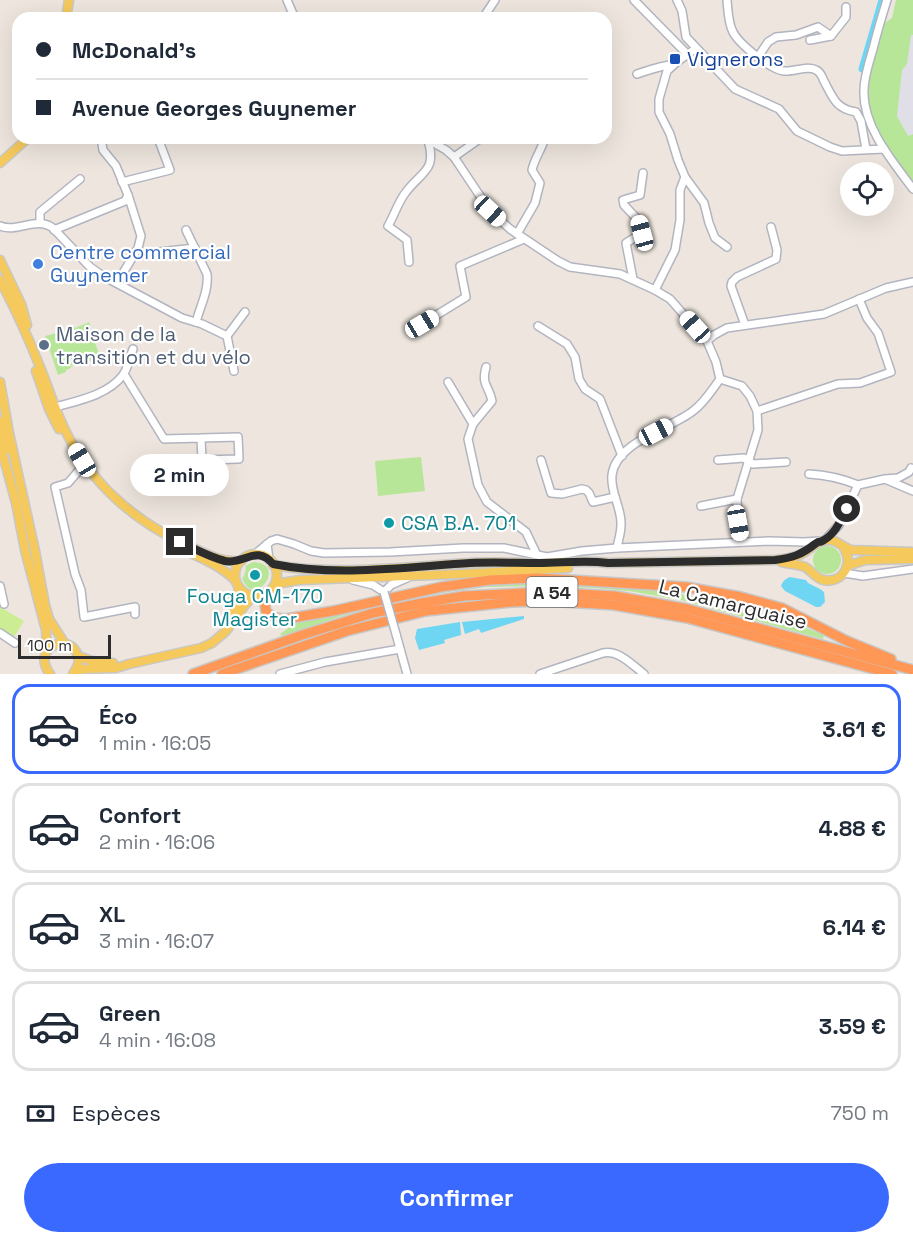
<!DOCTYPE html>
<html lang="fr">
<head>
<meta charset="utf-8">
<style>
	:root { --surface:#fff; --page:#f2f2f3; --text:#1f2937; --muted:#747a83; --line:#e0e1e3; --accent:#3969ff }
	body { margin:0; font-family:"Space Grotesk",sans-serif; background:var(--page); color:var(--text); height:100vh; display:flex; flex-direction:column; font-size:22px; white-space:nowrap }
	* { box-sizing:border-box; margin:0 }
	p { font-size:20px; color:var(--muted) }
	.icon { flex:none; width:33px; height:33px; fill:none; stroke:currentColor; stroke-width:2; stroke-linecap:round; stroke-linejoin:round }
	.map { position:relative; height:674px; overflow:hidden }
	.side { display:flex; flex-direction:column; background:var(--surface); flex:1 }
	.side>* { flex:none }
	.top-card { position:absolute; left:12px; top:12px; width:600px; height:132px; border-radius:18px; box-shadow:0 6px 24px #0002; display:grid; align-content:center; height:132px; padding:0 24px; background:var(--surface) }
	.tools { position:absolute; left:840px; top:162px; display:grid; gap:12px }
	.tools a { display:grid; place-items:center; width:54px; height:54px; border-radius:50%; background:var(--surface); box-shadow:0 6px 24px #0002; font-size:30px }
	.scale { position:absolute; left:18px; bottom:15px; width:93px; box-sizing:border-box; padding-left:6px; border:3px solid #2c2c2c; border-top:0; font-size:16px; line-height:21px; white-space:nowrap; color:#2c2c2c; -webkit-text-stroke:4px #fff; paint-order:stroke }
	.end { position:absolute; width:27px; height:27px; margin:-14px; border:8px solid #2c2c2c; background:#fff; box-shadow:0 0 0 3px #fff }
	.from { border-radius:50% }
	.bubble { position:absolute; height:42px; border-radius:21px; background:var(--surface); box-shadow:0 6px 24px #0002; font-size:20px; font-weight:700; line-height:42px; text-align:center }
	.car { position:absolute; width:18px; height:36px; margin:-18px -9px; border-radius:8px; box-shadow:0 0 4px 2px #0007; background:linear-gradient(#fff 24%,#345 0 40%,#fff 0 76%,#345 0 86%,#fff 0) }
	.top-card b { display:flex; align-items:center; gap:21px; height:57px; font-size:22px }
	.top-card b+b { border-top:2px solid var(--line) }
	.top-card i { width:15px; height:15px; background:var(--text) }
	ul { padding:10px 0 0; list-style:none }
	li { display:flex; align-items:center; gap:18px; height:90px; margin:0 12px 9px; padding:0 12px; border:3px solid var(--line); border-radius:18px }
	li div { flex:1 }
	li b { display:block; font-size:22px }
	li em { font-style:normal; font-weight:700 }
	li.selected { border-color:var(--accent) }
	li>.icon { width:54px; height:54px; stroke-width:1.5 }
	.pay { display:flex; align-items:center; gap:15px; height:66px; padding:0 24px; font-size:22px }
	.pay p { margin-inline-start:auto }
	.action { display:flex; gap:12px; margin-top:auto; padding:12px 24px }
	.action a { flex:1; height:69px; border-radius:36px; background:var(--accent); color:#fff; font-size:24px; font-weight:700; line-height:69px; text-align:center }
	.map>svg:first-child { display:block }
</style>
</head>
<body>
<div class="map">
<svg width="913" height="674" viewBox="0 0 913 674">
	<rect width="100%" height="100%" fill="#eee6de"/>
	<path fill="#e0dee6" d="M896,0H913V141L896,149L880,66Z"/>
	<g fill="#b7e699">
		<path d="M896,0H913V35H911L907,64L902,70L897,116L908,136L913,134V184C902,167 888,151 878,133C859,99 873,63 882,29L886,22L892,18Z"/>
		<path d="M89,322L100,358L86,362V364L80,366L79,364L71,366V368L66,370V372L58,375L45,336L68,330V328L74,326L75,328Z"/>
		<path d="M421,457L425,491L378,496L375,461Z"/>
		<circle cx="827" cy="560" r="14"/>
		<path d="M253,562C289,563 254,611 242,578L244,576L246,568L245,566Z"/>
		<path d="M530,581L598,584L672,592L710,601L712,605L753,615H766L801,626L824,635L823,639L681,600L629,591L594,588L542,586L485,587L451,591L393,603L392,600L449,589L486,584Z"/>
		<path d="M379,603L380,606L345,615L282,636L280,634L300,620Z"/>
	</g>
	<path fill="#cced94" d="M0,607L24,621L14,637L0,629Z"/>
	<g fill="#6ed6f3">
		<path d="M790,577L806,580L808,583L820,589L824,592L825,602L820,607H816L785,591L781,586C783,581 785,579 790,577Z"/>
		<path d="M524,616V619L481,633L479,629L465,634L462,622Z"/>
		<path d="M460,622L461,635L444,640L445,643L419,650L415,638L417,629Z"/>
	</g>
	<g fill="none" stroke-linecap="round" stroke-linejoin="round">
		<path stroke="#6ed6f3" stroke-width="7" d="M862,69L882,0"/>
		<g stroke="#b2b5c0" stroke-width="10">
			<g id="minor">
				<path d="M287,0L293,14L297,18"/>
				<path d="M634,0L687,54"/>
				<path d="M677,0L682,11L686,37L735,89L779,109L797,131L830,147L842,151L884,149"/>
				<path d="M727,0C728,10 728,23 733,32C739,44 771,70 784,71C794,72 808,65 816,70C821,72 822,77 824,81C833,98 836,109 856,112L861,121L866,149"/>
				<path d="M887,0C882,16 877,33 873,49C869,63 864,77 864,90C862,126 893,162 913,189"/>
				<path d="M483,18L495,0"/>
				<path d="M810,40L831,36"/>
				<path d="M758,57L768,42L776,37L796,35L818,27L831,36L846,17V7"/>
				<path d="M637,74C646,71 665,64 673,65"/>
				<path d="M425,138L446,150L454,157L490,211L510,229L558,261L570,267L620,274L655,290L670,299L707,341L716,362L720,379C712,390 704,403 693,411C670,429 616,442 612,475C610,493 622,508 621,525C621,533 618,541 617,548"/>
				<path d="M454,157L481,138"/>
				<path d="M685,177L704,203L709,223L715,238L727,247"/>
				<path d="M122,182L170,170L158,138"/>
				<path d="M40,223V212L80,179"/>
				<path d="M0,226C18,233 36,216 53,228L90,267L103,276L182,318L202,324L227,336L234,371"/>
				<path d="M54,230L125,201L128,195L116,166L103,150L101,138"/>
				<path d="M186,230L207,274C209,290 200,307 196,322"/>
				<path d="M517,234L535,203L540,183L532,170C534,160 542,148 545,138"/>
				<path d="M159,252L195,248"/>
				<path d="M409,262L407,240L388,226C394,216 398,202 406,192C422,171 437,171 428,140"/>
				<path d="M633,279L626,243L642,233L639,221L624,205L623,200L640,195L643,173"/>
				<path d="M117,283L138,248L141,236L128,195"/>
				<path d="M655,290L675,250L680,220V190L685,177L678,160L670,134L659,112V99L667,71L677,62L695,49"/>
				<path d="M422,324L466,297L460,266L524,239"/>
				<path d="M745,325L731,286L732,282L737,277L776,259L777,250L771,227"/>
				<path d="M538,326L567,344L575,357L579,379L585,389L600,399L622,456"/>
				<path d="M227,336L245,312"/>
				<path d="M707,341L714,335L727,328L824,314L886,288L913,282"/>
				<path d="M124,374L164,439L238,437L239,459L202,460L201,438"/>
				<path d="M720,379L742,386L750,396L757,411L758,430L737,499L738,523L742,542"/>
				<path d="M448,382L473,424L468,439L478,485L487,502L526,532L536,553L535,554"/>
				<path d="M52,408C76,401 107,396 123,375C128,368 130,357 133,349"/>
				<path d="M757,411L838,384L860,383L891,372L878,333L867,318L859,299"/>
				<path d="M473,424L492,401C489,385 481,386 486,367"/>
				<path d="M541,460L551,493L562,494L582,489L586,490L589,493L593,502L615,497"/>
				<path d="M718,460L744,458L753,464L786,462"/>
				<path d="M81,468L68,483L55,487L75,574L81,590L84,617L135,607V614"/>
				<path d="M809,474C827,475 841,478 858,485"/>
				<path d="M887,480L913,491"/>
				<path d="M701,506L737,499"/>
				<path d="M825,540L839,525L858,485L885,479L898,478L909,472L911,468"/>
				<path d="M267,544L269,560"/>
				<path d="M254,555L271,541L277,539L294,544L311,551L324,553L390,552L463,548H504L547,557L582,551L617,548L769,541L804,542L820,541"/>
				<path d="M844,573L863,576L913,569"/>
				<path d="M353,580L373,585L384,592"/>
				<path d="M0,586L4,604"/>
				<path d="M384,592L391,585L407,578"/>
				<path d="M0,633L15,643"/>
				<path d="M396,634L407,674"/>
				<path d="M280,674L325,662L400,649"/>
				<path d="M540,674L603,653C619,650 631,664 644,674"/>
			</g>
		</g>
		<g stroke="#c8c8c8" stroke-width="11">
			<g id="major">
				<path d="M66,18L69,0"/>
				<path d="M0,163L28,138"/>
				<path d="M0,260L21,304L27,325"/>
				<path d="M0,280C15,308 28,337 40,367C49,389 56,413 67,434C91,482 133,520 181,542C200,551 219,563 241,561"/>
				<path d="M36,371L49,409L59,429"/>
				<path d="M0,382L9,433L35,551L45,605L49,619L65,644"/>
				<path d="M0,421L6,450"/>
				<path d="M0,444L16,503L25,550L46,630L47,650"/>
				<path d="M170,543C192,555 217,562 235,580"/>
				<circle cx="256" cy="575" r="21"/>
				<path d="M781,562C789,564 798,564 805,567C809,569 812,573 816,576C825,584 839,581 845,571C850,563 848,555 844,548"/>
				<path d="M273,565C338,576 405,567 470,563C493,562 516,563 539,563C562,563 585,560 608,563L775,560C783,559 792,558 799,555C810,551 817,539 830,540C838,541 844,548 852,550L913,552"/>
				<path d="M847,566L865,560L913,559"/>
				<path d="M275,584L300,580L460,574L568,568"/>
				<path d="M230,622L236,605L239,587"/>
				<path d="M78,656L92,661L113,663"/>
				<path d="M75,672L83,669L116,668L129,664L201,648L212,643L225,632L236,618L244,606L253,596"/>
				<path d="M50,674C30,647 70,631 78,656C80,663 77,668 73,674"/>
			</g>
		</g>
		<g stroke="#c8c8c8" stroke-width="12">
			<g id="highway">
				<path d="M267,593L265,604L266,611L270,615L275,618L286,619L333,611L441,587L490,580L537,578L686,587L741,597L782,608L847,641L891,659"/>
				<path d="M193,674L302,635L373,613L422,603L464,596L545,592L615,596L688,609L913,670"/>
				<path d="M222,674L347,631L426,611L512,602L546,601L614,605L687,618L892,674"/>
			</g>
		</g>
		<use href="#minor" stroke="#fff" stroke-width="7"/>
		<use href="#major" stroke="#f5c95b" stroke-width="8"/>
		<use href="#highway" stroke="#ff9757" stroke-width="9"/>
		<g stroke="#b2b5c0" stroke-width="10" stroke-linecap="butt">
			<path id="minor-bridge" d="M384,592L396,634"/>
		</g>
		<use href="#minor-bridge" stroke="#fff" stroke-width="7"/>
	</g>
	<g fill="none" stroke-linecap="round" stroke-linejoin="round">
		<path stroke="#2c2c2c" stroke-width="8" d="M180,542C195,549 209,557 225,561C245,565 256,544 273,564C336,577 407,567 470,563C493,562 516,563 539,563C562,563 585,560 608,563L775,560C792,558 801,555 815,544C822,539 816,545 824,540C835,534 841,520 847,509"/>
	</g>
	<rect fill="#1a4fb4" stroke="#fff" stroke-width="2" x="669" y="53" width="12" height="12" rx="3"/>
	<circle fill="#3f7fe0" stroke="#fff" stroke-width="2" cx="38" cy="264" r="6"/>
	<circle fill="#5c6f8a" stroke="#fff" stroke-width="2" cx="44" cy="345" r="6"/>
	<g fill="#0f9aa8" stroke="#fff" stroke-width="2">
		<circle cx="389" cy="523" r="6"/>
		<circle cx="255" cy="575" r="6"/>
	</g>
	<g text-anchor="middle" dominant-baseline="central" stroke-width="4.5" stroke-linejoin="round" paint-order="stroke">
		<rect fill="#fff" stroke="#6b6b6b" stroke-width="1.5" x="526.5" y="577" width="51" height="30" rx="4.5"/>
		<g font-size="18" font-weight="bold" fill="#2c2c2c">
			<text x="552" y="592">A 54</text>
		</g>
		<g font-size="20" fill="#164399" stroke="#fff" text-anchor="start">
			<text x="687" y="59">Vignerons</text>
		</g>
		<g font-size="20" fill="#366cbe" stroke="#fff" text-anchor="start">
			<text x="50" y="252">Centre commercial<tspan x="50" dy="23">Guynemer</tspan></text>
		</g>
		<g font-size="20" fill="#4e5e75" stroke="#fff" text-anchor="start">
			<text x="56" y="334">Maison de la<tspan x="56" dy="23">transition et du vélo</tspan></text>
		</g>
		<g font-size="20" fill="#0d838f" stroke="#fff" text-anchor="start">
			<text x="401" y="523">CSA B.A. 701</text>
			<text x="255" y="596" text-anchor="middle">Fouga CM-170<tspan x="255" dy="23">Magister</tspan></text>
		</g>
		<g font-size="20" fill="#2c2c2c" stroke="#fff">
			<text transform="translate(733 604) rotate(14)">La Camarguaise</text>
		</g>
	</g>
</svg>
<div class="tools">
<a><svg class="icon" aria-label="locate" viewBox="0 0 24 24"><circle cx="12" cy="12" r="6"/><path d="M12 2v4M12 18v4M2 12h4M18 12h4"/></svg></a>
</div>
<div class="scale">100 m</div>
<i class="end from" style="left:847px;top:509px"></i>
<i class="end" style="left:180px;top:542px"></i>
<div class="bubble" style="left:130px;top:454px;width:99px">2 min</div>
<i class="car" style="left:490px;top:211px;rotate:133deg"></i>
<i class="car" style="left:642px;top:233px;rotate:345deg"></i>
<i class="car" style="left:422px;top:324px;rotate:59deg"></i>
<i class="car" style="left:695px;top:327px;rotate:318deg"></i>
<i class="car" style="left:656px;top:432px;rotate:62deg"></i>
<i class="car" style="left:82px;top:460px;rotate:329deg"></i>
<i class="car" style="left:738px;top:523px;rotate:170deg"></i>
<div class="top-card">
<b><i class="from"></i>McDonald's</b>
<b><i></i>Avenue Georges Guynemer</b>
</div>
</div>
<section class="side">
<ul>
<li class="selected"><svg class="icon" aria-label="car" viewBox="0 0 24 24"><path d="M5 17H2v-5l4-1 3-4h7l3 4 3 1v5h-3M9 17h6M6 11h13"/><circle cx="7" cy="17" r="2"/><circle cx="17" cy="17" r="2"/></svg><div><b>Éco</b><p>1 min · 16:05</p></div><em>3.61 €</em></li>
<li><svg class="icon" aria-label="car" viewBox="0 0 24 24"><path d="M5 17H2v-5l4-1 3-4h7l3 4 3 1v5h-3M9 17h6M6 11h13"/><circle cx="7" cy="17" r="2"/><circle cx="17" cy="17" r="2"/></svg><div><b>Confort</b><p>2 min · 16:06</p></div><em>4.88 €</em></li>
<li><svg class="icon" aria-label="car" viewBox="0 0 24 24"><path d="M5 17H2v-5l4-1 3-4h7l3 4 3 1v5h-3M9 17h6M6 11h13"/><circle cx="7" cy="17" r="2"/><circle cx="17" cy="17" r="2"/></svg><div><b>XL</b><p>3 min · 16:07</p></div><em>6.14 €</em></li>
<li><svg class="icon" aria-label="car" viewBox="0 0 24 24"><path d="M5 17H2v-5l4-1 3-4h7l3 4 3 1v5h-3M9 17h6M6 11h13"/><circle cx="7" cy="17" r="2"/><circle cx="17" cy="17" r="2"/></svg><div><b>Green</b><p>4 min · 16:08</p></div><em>3.59 €</em></li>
</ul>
<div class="pay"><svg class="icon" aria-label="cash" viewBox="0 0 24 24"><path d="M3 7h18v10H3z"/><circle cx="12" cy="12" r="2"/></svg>Espèces<p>750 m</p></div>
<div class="action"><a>Confirmer</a></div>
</section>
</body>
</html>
